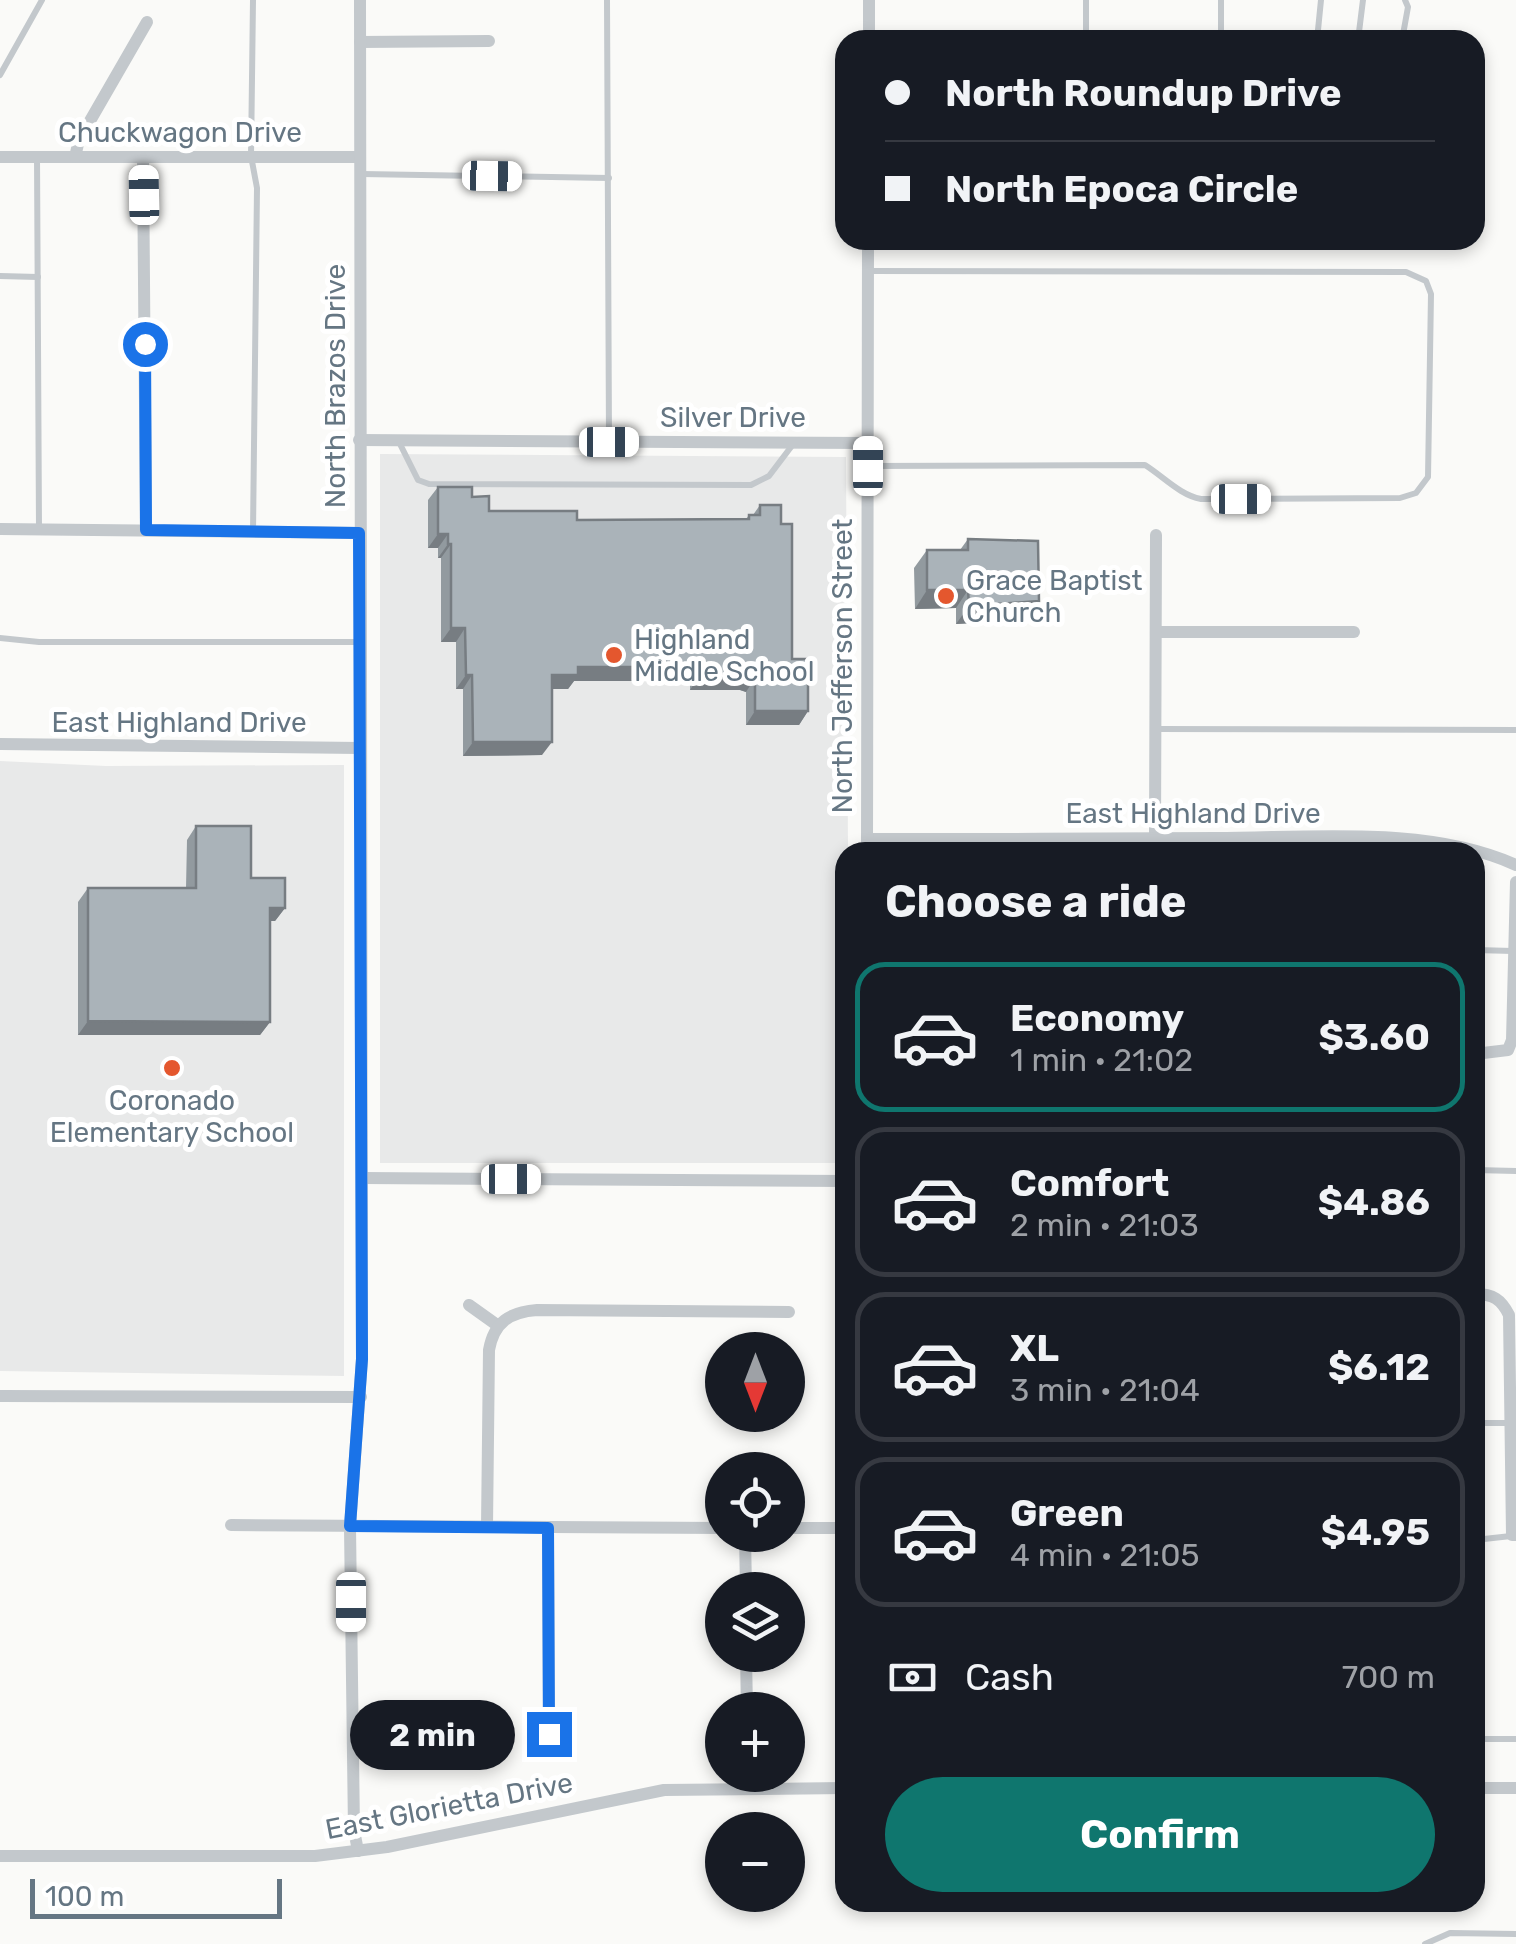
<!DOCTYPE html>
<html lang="en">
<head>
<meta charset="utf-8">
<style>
	:root { --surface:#171b24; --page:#20242c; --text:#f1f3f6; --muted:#9ea1a6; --line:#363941; --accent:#0f766e }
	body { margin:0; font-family:Rubik,sans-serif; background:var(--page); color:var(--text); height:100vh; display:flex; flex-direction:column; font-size:38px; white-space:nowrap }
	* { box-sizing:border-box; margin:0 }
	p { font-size:32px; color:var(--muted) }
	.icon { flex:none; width:55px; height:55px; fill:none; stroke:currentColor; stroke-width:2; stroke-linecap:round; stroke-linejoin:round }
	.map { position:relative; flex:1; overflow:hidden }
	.sheet { position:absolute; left:835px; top:842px; width:650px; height:1070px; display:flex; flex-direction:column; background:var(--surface); border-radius:30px; box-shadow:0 5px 15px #0003 }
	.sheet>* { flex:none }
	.banner { position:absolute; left:835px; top:30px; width:650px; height:220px; border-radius:30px; box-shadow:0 5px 15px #0003; display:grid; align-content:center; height:220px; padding:0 50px; background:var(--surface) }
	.needle { width:65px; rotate:180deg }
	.tools { position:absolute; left:705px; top:1332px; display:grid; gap:20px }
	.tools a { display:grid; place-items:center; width:100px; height:100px; border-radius:50%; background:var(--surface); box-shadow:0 5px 15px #0003; font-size:50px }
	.scale { position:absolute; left:30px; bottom:25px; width:252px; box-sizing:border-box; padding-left:10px; border:5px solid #657683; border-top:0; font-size:28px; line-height:35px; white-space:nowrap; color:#657683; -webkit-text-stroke:8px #fff; paint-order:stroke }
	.end { position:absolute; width:45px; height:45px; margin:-22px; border:12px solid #1a73e8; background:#fff; box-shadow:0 0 0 5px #fff }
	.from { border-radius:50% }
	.bubble { position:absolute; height:70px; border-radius:35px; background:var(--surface); box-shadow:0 5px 15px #0003; font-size:32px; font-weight:700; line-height:70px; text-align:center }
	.car { position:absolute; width:30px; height:60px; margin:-30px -15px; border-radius:12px; box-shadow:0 0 8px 2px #0007; background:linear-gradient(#fff 24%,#345 0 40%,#fff 0 76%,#345 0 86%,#fff 0) }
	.banner b { display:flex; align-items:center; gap:35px; height:95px; font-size:38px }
	.banner b+b { border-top:2px solid var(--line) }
	.banner i { width:25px; height:25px; background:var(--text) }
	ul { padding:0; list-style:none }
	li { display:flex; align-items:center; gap:30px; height:150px; margin:0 20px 15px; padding:0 30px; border:5px solid var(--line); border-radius:30px }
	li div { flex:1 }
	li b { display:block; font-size:38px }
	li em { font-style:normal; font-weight:700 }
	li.active { border-color:var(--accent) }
	li>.icon { width:90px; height:90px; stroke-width:1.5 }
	h2 { padding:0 50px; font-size:45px; line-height:120px }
	.pay { display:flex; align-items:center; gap:25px; height:110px; padding:0 50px; font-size:38px }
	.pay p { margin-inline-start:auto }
	.cta { display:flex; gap:20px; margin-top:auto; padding:20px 50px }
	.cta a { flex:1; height:115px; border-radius:60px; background:var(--accent); color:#fff; font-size:40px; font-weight:700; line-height:115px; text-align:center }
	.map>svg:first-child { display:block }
</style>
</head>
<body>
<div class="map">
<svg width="1516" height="1944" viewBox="0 0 1516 1944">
	<rect width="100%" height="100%" fill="#fafaf8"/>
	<g fill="#e8e9e9">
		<path d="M380,454L846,457L848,852H845V1163H380Z"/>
		<path d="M0,761L106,766L344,765V1376L0,1371Z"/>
	</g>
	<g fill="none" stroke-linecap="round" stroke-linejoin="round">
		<g stroke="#c3c8cc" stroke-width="6">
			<path d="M253,0L251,156L257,188L253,532"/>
			<path d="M607,0L609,440"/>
			<path d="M1221,0V40"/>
			<path d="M1086,40V0"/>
			<path d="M1317,40L1321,0"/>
			<path d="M1358,40L1363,0"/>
			<path d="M1402,40L1408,7L1405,0"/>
			<path d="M0,75L42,0"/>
			<path d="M37,157L39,529"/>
			<path d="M362,174L609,178"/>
			<path d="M868,271L1406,272L1426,281L1431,294L1428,477L1416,493L1400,498L1201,499C1180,495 1164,477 1145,465L869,466"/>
			<path d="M0,276L38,277"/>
			<path d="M399,442L418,480L429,484L751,485L769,476L794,443"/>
			<path d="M0,638L39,642H359"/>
			<path d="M1157,729L1516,730"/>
			<path d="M1475,950L1513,951"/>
			<path d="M1475,1170L1516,1171"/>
			<path d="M1475,1423H1509"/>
			<path d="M1475,1540L1511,1536"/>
			<path d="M1475,1739H1516"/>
			<path d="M1425,1944L1450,1933L1516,1934"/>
		</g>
		<g stroke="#c3c8cc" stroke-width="12">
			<path d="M869,40V0"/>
			<path d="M360,42L489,41"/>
			<path d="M0,157H360"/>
			<path d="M75,157L79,140L147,22"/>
			<path d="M143,158L146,530"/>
			<path d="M359,440L868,443"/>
			<path d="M0,529L359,533"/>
			<path d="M1156,632H1354"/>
			<path d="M0,744L359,748"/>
			<path d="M1155,838L1156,535"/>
			<path d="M867,839C983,839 1100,839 1216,838C1311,838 1428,825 1516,865"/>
			<path d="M867,852L868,240"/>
			<path d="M1475,1054L1508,1050L1512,1040L1516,882"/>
			<path d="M363,1178L845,1181"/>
			<path d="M1475,1294C1493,1294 1501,1299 1509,1315L1512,1535H1516"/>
			<path d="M469,1305L497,1325"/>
			<path d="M0,1396L361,1397"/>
			<path d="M231,1525L722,1528"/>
			<path d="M487,1527L489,1350C494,1322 510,1312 537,1310L789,1312"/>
			<path d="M548,1528L549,1734"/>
			<path d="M788,1528H845"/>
			<path d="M745,1535L746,1590"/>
			<path d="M746,1655L747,1710"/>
			<path d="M1475,1788H1516"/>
			<path d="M358,1851L354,1830L350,1527L362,1359L360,0"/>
			<path d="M0,1856H315L387,1847L664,1790L845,1788"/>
		</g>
	</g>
	<g fill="#929a9f">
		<path d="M438,487L472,497L489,511L577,520L746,519L749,515H753L760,505L781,524L792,659L808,711L799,725H746V692L740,690H690V681H574L568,689H552L542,755L463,756V689H456V642H441V558H438V548H428V500Z"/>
		<path d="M968,539L1026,620L956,624V608L915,609L914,568L927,550H960Z"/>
		<path d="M196,826L251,878L285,908L275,921H270V1022L260,1035H78V902L88,888H186L187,840Z"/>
	</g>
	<g fill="#777d82">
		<path d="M438,534H448L438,548H428Z"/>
		<path d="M448,544H451L441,558H438Z"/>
		<path d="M927,590H968L956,608L915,609Z"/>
		<path d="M1039,601L1026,620L956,624L969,606Z"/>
		<path d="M451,628H465L456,642H441Z"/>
		<path d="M578,667H699L690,681H574L568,689H542L552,675Z"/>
		<path d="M466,675H472L463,689H456Z"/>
		<path d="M699,676H750L755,678L746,692L740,690H690Z"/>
		<path d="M755,711H808L799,725H746Z"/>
		<path d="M473,742H552L542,755L463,756Z"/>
		<path d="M270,908H285L275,921H261Z"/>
		<path d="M88,1021L270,1022L260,1035H78Z"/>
	</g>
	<g fill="#aab3b9" stroke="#777d82" stroke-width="2.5">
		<path d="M438,487H472V497L489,496V511H577V520L749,519V515H760V505H781V524H792V659H808V711H755V678L750,676H699V667H578V675H552V742H473L472,675H466L465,628H451V544H448V534H438Z"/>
		<path d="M968,539L1038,541L1039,601L969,606L968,590H927V550H968Z"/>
		<path d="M196,826H251V878H285V908H270V1022L88,1021V888H196Z"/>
	</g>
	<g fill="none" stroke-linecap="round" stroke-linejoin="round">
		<path stroke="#1a73e8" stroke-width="12" d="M145,344L146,530L359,533L362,1359L350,1526L548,1528L549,1734"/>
	</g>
	<g fill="#e4572e" stroke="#fff" stroke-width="4">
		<circle cx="946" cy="596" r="10"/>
		<circle cx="614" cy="655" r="10"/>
		<circle cx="172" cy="1068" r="10"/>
	</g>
	<g text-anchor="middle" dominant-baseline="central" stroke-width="10" stroke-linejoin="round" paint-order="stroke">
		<g font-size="28" fill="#657683" stroke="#fff">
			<text x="180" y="132">Chuckwagon Drive</text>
			<text transform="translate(335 386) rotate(-90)">North Brazos Drive</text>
			<text x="733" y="417">Silver Drive</text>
			<text transform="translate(842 666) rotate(-90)">North Jefferson Street</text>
			<text x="179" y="722">East Highland Drive</text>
			<text x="1193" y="813">East Highland Drive</text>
			<text transform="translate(449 1806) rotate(-11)">East Glorietta Drive</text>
		</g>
		<g font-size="28" fill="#657683" stroke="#fff" text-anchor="start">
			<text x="966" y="580">Grace Baptist<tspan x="966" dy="32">Church</tspan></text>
			<text x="634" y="639">Highland<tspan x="634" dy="32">Middle School</tspan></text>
			<text x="172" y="1100" text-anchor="middle">Coronado<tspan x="172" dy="32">Elementary School</tspan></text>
		</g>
	</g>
</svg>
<div class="tools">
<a><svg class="needle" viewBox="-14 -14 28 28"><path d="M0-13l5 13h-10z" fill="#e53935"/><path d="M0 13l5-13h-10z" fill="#9ea1a6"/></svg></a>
<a><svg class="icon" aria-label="locate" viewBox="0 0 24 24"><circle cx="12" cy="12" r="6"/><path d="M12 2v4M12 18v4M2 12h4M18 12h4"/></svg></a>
<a><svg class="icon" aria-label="layers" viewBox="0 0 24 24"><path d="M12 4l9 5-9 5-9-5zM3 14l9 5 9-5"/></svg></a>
<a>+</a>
<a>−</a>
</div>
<div class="scale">100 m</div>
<i class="end from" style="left:145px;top:344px"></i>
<i class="end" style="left:549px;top:1734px"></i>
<div class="bubble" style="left:350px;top:1700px;width:165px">2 min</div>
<i class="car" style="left:492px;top:176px;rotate:91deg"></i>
<i class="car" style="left:144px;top:195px;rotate:359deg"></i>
<i class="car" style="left:609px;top:442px;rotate:90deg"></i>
<i class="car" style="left:868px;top:466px;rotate:0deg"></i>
<i class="car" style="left:1241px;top:499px;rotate:90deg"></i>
<i class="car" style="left:511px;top:1179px;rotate:90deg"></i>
<i class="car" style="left:351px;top:1602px;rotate:180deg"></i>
<div class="banner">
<b><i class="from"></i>North Roundup Drive</b>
<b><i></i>North Epoca Circle</b>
</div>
<section class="sheet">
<h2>Choose a ride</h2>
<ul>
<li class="active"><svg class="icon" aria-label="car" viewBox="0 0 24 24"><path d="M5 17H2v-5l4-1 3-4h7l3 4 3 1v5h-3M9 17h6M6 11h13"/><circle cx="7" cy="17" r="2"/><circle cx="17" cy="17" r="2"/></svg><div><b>Economy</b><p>1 min · 21:02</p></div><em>$3.60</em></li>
<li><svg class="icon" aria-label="car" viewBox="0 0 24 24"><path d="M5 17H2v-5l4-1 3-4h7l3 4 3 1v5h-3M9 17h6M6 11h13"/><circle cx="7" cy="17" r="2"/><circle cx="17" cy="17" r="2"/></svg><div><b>Comfort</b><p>2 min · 21:03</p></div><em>$4.86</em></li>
<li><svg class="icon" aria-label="car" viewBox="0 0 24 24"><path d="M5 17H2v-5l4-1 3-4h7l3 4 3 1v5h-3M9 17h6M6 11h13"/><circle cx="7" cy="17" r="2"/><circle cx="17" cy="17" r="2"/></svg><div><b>XL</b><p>3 min · 21:04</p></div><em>$6.12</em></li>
<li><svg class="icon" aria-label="car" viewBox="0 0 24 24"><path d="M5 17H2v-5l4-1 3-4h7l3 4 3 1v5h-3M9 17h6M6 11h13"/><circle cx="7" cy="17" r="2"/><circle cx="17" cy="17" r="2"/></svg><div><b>Green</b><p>4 min · 21:05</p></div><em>$4.95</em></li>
</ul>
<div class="pay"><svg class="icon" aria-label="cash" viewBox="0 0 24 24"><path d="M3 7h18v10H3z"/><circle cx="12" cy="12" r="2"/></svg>Cash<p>700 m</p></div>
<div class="cta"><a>Confirm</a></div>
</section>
</div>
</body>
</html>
